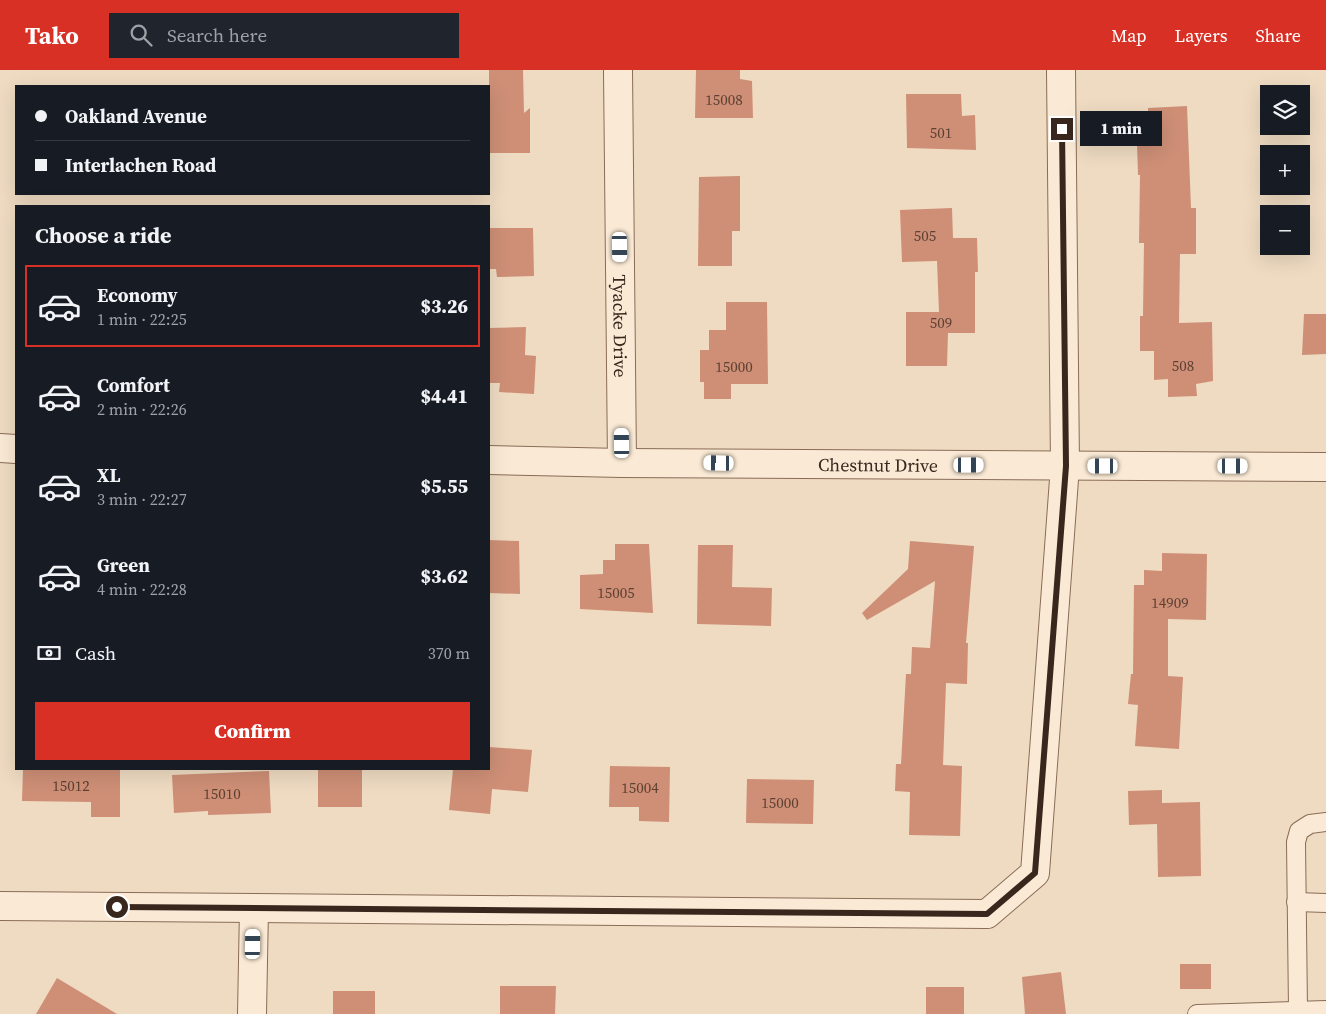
<!DOCTYPE html>
<html lang="en">
<head>
<meta charset="utf-8">
<style>
	:root { --surface:#171b24; --page:#20242c; --text:#f1f3f6; --muted:#9ea1a6; --line:#363941; --accent:#d93025 }
	body { margin:0; font-family:"Source Serif 4",serif; background:var(--page); color:var(--text); height:100vh; display:flex; flex-direction:column; font-size:19px; white-space:nowrap }
	* { box-sizing:border-box; margin:0 }
	p { font-size:16px; color:var(--muted) }
	.icon { flex:none; width:28px; height:28px; fill:none; stroke:currentColor; stroke-width:2; stroke-linecap:round; stroke-linejoin:round }
	.map { position:relative; flex:1; overflow:hidden }
	.details { position:absolute; left:15px; top:135px; width:475px; height:565px; display:flex; flex-direction:column; background:var(--surface); border-radius:0px; box-shadow:0 5px 20px #0002 }
	.details>* { flex:none }
	.guide { position:absolute; left:15px; top:15px; width:475px; height:110px; border-radius:0px; box-shadow:0 5px 20px #0002; display:grid; align-content:center; height:110px; padding:0 20px; background:var(--surface) }
	.buttons { position:absolute; left:1260px; top:15px; display:grid; gap:10px }
	.buttons a { display:grid; place-items:center; width:50px; height:50px; border-radius:0px; background:var(--surface); box-shadow:0 5px 20px #0002; font-size:25px }
	.end { position:absolute; width:22px; height:22px; margin:-11px; border:6px solid #39271d; background:#fff; box-shadow:0 0 0 2px #fff }
	.from { border-radius:50% }
	.bubble { position:absolute; height:35px; border-radius:0px; background:var(--surface); box-shadow:0 5px 20px #0002; font-size:16px; font-weight:800; line-height:35px; text-align:center }
	.car { position:absolute; width:15px; height:30px; margin:-15px -8px; border-radius:6px; box-shadow:0 0 4px 1px #0007; background:linear-gradient(#fff 24%,#345 0 40%,#fff 0 76%,#345 0 86%,#fff 0) }
	.guide b { display:flex; align-items:center; gap:18px; height:48px; font-size:19px }
	.guide b+b { border-top:1px solid var(--line) }
	.guide i { width:12px; height:12px; background:var(--text) }
	ul { padding:0; list-style:none }
	li { display:flex; align-items:center; gap:15px; height:82px; margin:0 10px 8px; padding:0 10px; border:2px solid transparent; border-radius:0px }
	li div { flex:1 }
	li b { display:block; font-size:19px }
	li em { font-style:normal; font-weight:800 }
	li.active { border-color:var(--accent) }
	li>.icon { width:45px; height:45px; stroke-width:1.5 }
	h2 { padding:0 20px; font-size:22px; line-height:60px }
	.pay { display:flex; align-items:center; gap:12px; height:55px; padding:0 20px; font-size:19px }
	.pay p { margin-inline-start:auto }
	.cta { display:flex; gap:10px; margin-top:auto; padding:10px 20px }
	.cta a { flex:1; height:58px; border-radius:0px; background:var(--accent); color:#fff; font-size:20px; font-weight:800; line-height:58px; text-align:center }
	header { display:flex; align-items:center; gap:30px; box-sizing:border-box; height:70px; padding:0 25px; background:var(--accent); color:#fff }
	header strong { font-size:24px }
	nav { display:flex; gap:28px; margin-inline-start:auto; font-size:18px }
	.search { width:350px; height:45px; background:var(--page); display:flex; align-items:center; gap:12px; box-sizing:border-box; padding:0 18px; border-radius:0px; color:var(--muted); font-size:19px }
	.map>svg:first-child { display:block }
</style>
</head>
<body>
<header>
<strong>Tako</strong>
<div class="search"><svg class="icon" aria-label="search" viewBox="0 0 24 24"><circle cx="10" cy="10" r="6"/><path d="M15 15l6 6"/></svg>Search here</div>
<nav><a>Map</a><a>Layers</a><a>Share</a></nav>
</header>
<div class="map">
<svg width="1326" height="944" viewBox="0 0 1326 944">
	<rect width="100%" height="100%" fill="#efdbc2"/>
	<g fill="#ce8f76">
		<path d="M489,0H523L524,43L530,38V83H489Z"/>
		<path d="M696,0H740V9L752,11L753,48H695Z"/>
		<path d="M906,24H961L962,46L975,45L976,80L907,78Z"/>
		<path d="M1187,36L1191,138H1196V184H1180L1179,253L1212,252L1213,311L1196,314L1197,326L1168,327V309L1154,310V281H1140V246H1143L1144,173H1139L1140,105H1138L1137,73H1149L1148,38Z"/>
		<path d="M740,106V161H732V196H698L699,107Z"/>
		<path d="M952,138L953,168H977L978,202H975V263H948L947,296H906V242H939L937,191L902,192L900,140Z"/>
		<path d="M489,158H533L534,206L497,207L496,199H489Z"/>
		<path d="M726,232H767L768,314H731V329H704V312H700V280H709V260H726Z"/>
		<path d="M1304,244H1326V284L1302,285Z"/>
		<path d="M526,257L525,285L536,286L534,324L499,322L500,313H489V258Z"/>
		<path d="M489,470L519,471L520,524L489,523Z"/>
		<path d="M910,471L974,476L966,573H968L967,614L946,613L943,695L962,696L960,766L909,765L910,722L895,721L896,694H901L906,604H911L912,577L930,578L935,511L867,550L862,543L908,499Z"/>
		<path d="M615,474H649L653,543L580,539V505L603,504V490H615Z"/>
		<path d="M698,475H733L732,517L772,518L771,556L697,554Z"/>
		<path d="M1162,483L1207,484L1206,550L1168,549V606L1183,607L1179,679L1135,676L1138,635L1128,634L1131,604H1133L1134,515H1144V500L1162,501Z"/>
		<path d="M489,677L532,680L528,722L492,719L490,744L449,740L453,699H489Z"/>
		<path d="M610,696L670,697L669,752L639,751V737H609Z"/>
		<path d="M23,699H120V747H91V732L22,731Z"/>
		<rect x="318" y="699" width="44" height="38"/>
		<path d="M269,701L271,743L208,745V741L174,743L172,705Z"/>
		<path d="M747,709L814,710L813,754L746,753Z"/>
		<path d="M1162,720V733L1200,732L1201,806L1158,807L1157,754L1129,755L1128,721Z"/>
		<rect x="1180" y="894" width="31" height="25"/>
		<path d="M1061,902L1066,944H1025L1022,907Z"/>
		<path d="M57,908L117,944H36Z"/>
		<path d="M500,916H556L555,944H500Z"/>
		<rect x="926" y="917" width="38" height="27"/>
		<rect x="333" y="921" width="42" height="23"/>
	</g>
	<g fill="none" stroke-linecap="round" stroke-linejoin="round">
		<g stroke="#896c58" stroke-width="20">
			<g id="lane">
				<path d="M1296,832L1326,833"/>
				<path d="M1298,940L1296,772L1299,761L1310,754L1326,752"/>
				<path d="M1197,944L1326,940"/>
			</g>
		</g>
		<g stroke="#896c58" stroke-width="30">
			<g id="street">
				<path id="s1" d="M618,0L622,393"/>
				<path d="M0,378L16,379"/>
				<path id="s2" d="M489,390L622,393L1326,397"/>
				<path d="M0,836L987,844L1035,803L1065,396L1061,0"/>
				<path d="M252,944L254,838"/>
			</g>
		</g>
		<use href="#lane" stroke="#faead5" stroke-width="18"/>
		<use href="#street" stroke="#faead5" stroke-width="28"/>
	</g>
	<g fill="none" stroke-linecap="round" stroke-linejoin="round">
		<path stroke="#39271d" stroke-width="6" d="M117,837L987,844L1035,803L1066,396L1062,59"/>
	</g>
	<g text-anchor="middle" dominant-baseline="central" stroke-width="4" stroke-linejoin="round" paint-order="stroke">
		<g font-size="15" fill="#5e4133">
			<text x="724" y="29">15008</text>
			<text x="941" y="62">501</text>
			<text x="925" y="165">505</text>
			<text x="941" y="252">509</text>
			<text x="1183" y="295">508</text>
			<text x="734" y="296">15000</text>
			<text x="616" y="522">15005</text>
			<text x="1170" y="532">14909</text>
			<text x="71" y="715">15012</text>
			<text x="640" y="717">15004</text>
			<text x="222" y="723">15010</text>
			<text x="780" y="732">15000</text>
		</g>
		<g font-size="18" fill="#39271d" stroke="#f6e7d1">
			<text stroke="none"><textPath href="#s1" startOffset="256">Tyacke Drive</textPath></text>
			<text stroke="none"><textPath href="#s2" startOffset="389">Chestnut Drive</textPath></text>
		</g>
	</g>
</svg>
<div class="buttons">
<a><svg class="icon" aria-label="layers" viewBox="0 0 24 24"><path d="M12 4l9 5-9 5-9-5zM3 14l9 5 9-5"/></svg></a>
<a>+</a>
<a>−</a>
</div>
<i class="end from" style="left:117px;top:837px"></i>
<i class="end" style="left:1062px;top:59px"></i>
<div class="bubble" style="left:1080px;top:41px;width:82px">1 min</div>
<i class="car" style="left:620px;top:177px;rotate:179deg"></i>
<i class="car" style="left:622px;top:373px;rotate:359deg"></i>
<i class="car" style="left:719px;top:393px;rotate:271deg"></i>
<i class="car" style="left:969px;top:395px;rotate:90deg"></i>
<i class="car" style="left:1103px;top:396px;rotate:270deg"></i>
<i class="car" style="left:1233px;top:396px;rotate:90deg"></i>
<i class="car" style="left:253px;top:874px;rotate:1deg"></i>
<div class="guide">
<b><i class="from"></i>Oakland Avenue</b>
<b><i></i>Interlachen Road</b>
</div>
<section class="details">
<h2>Choose a ride</h2>
<ul>
<li class="active"><svg class="icon" aria-label="car" viewBox="0 0 24 24"><path d="M5 17H2v-5l4-1 3-4h7l3 4 3 1v5h-3M9 17h6M6 11h13"/><circle cx="7" cy="17" r="2"/><circle cx="17" cy="17" r="2"/></svg><div><b>Economy</b><p>1 min · 22:25</p></div><em>$3.26</em></li>
<li><svg class="icon" aria-label="car" viewBox="0 0 24 24"><path d="M5 17H2v-5l4-1 3-4h7l3 4 3 1v5h-3M9 17h6M6 11h13"/><circle cx="7" cy="17" r="2"/><circle cx="17" cy="17" r="2"/></svg><div><b>Comfort</b><p>2 min · 22:26</p></div><em>$4.41</em></li>
<li><svg class="icon" aria-label="car" viewBox="0 0 24 24"><path d="M5 17H2v-5l4-1 3-4h7l3 4 3 1v5h-3M9 17h6M6 11h13"/><circle cx="7" cy="17" r="2"/><circle cx="17" cy="17" r="2"/></svg><div><b>XL</b><p>3 min · 22:27</p></div><em>$5.55</em></li>
<li><svg class="icon" aria-label="car" viewBox="0 0 24 24"><path d="M5 17H2v-5l4-1 3-4h7l3 4 3 1v5h-3M9 17h6M6 11h13"/><circle cx="7" cy="17" r="2"/><circle cx="17" cy="17" r="2"/></svg><div><b>Green</b><p>4 min · 22:28</p></div><em>$3.62</em></li>
</ul>
<div class="pay"><svg class="icon" aria-label="cash" viewBox="0 0 24 24"><path d="M3 7h18v10H3z"/><circle cx="12" cy="12" r="2"/></svg>Cash<p>370 m</p></div>
<div class="cta"><a>Confirm</a></div>
</section>
</div>
</body>
</html>
